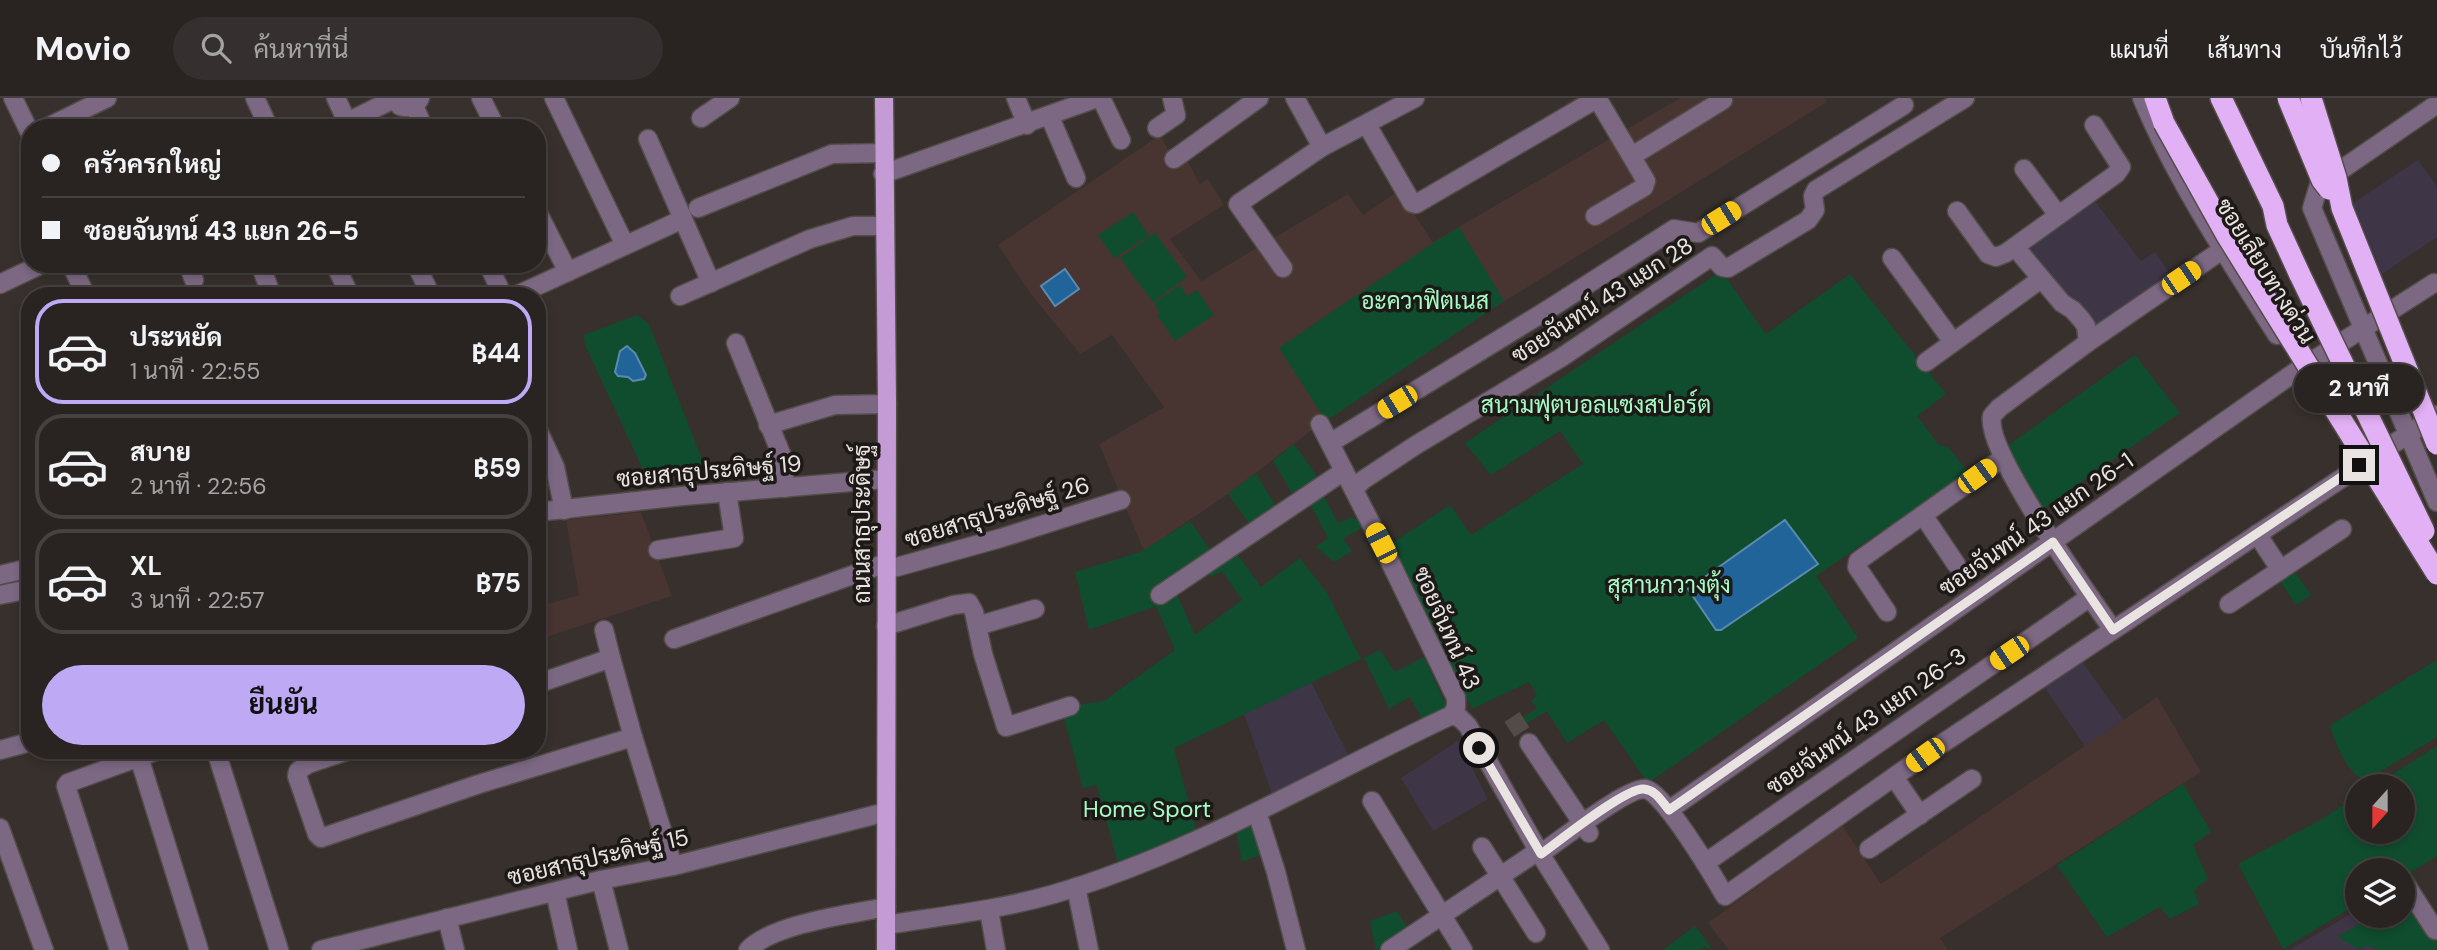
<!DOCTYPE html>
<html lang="th">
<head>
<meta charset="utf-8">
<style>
	:root { --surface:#292422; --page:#35302f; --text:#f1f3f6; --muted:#a5a4a5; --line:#454140; --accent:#bea9f5 }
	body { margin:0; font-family:"DM Sans",Sarabun,sans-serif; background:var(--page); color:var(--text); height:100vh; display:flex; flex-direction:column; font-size:26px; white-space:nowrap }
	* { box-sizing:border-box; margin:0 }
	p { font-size:23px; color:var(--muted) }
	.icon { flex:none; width:38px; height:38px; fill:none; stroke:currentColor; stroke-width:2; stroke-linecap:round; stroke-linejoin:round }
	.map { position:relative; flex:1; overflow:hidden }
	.panel { position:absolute; left:21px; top:189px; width:525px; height:472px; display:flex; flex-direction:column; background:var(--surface); border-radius:28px; box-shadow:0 4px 10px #0003,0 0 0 2px var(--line) }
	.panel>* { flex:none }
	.hud { position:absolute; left:21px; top:21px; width:525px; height:154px; border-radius:28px; box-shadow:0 4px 10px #0003,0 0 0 2px var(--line); display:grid; align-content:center; height:154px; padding:0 21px; background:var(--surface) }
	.needle { width:46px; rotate:201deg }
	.buttons { position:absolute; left:2345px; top:676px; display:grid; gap:14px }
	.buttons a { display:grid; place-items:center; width:70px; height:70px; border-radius:50%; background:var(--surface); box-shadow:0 4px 10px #0003,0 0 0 2px var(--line); font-size:35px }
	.end { position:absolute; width:32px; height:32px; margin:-16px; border:9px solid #e9e4e2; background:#111; box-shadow:0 0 0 4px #111 }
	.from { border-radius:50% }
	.bubble { position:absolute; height:49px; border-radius:24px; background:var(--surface); box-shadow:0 4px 10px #0003,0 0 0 2px var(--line); font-size:23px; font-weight:700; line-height:49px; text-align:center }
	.car { position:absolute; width:21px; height:42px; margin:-21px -10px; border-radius:9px; box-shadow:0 0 5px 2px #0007; background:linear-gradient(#f5c518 24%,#345 0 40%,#f5c518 0 76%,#345 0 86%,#f5c518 0) }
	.hud b { display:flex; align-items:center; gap:24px; height:66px; font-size:26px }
	.hud b+b { border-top:2px solid var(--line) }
	.hud i { width:18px; height:18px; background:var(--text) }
	ul { padding:12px 0 0; list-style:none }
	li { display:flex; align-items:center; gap:21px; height:105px; margin:0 14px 10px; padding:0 7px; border:4px solid var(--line); border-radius:28px }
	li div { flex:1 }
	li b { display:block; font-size:26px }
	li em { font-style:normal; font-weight:700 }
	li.on { border-color:var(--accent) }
	li>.icon { width:63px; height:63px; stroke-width:1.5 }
	.primary-button { display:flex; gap:14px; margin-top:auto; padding:14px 21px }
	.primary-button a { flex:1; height:80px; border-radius:42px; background:var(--accent); color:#111; font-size:28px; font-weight:700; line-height:80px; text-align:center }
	header { display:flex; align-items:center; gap:42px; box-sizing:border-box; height:98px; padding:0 35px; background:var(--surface); border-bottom:2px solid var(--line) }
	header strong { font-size:33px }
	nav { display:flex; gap:38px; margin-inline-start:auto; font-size:24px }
	.search { width:490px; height:63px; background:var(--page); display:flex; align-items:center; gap:18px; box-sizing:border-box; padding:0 24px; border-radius:38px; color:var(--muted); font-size:26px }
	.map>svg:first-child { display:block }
</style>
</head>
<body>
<header>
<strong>Movio</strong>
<div class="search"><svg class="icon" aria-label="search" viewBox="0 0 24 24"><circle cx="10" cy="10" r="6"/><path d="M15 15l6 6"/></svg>ค้นหาที่นี่</div>
<nav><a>แผนที่</a><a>เส้นทาง</a><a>บันทึกไว้</a></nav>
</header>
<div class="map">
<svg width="2437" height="852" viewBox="0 0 2437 852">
	<rect width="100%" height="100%" fill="#37302d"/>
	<g fill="#3e3546">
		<path d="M2418,62L2437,88V139L2382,176L2353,105Z"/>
		<path d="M2094,102L2141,163L2155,154L2172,179L2095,232L2027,149Z"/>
		<path d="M2081,562L2124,622L2085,648L2043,587Z"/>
		<path d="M1311,584L1349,658L1273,699L1244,616Z"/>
		<path d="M1458,643L1488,701L1433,733L1401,680Z"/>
		<path d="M2357,812V817H2403L2437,852H2290Z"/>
	</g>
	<g fill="#483431">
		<path d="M1680,0H1825L1827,4L1505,203L1409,265L1317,328L1228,396L1144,453L1099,346L1164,309L1112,237L1080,256L1031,196L998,147L1160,37L1175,63L1184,57L1200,86L1208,81L1224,107L1170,141L1201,183L1348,96L1363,117L1398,93L1433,144Z"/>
		<path d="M641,414L672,498L537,542V509L579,497L566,422Z"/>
		<path d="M2157,599L2201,674L1940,840L1948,852H1729L1708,825L1842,727L1881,786Z"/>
	</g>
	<g fill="#104d2e">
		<path d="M1133,114L1149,138L1114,160L1098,137Z"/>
		<path d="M1459,129L1504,203L1326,323L1279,250L1433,145Z"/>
		<path d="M1155,135L1187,179L1153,204L1120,160Z"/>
		<path d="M1721,173L1766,236L1850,176L1946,296L1917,318L1939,347L1948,349L1968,374L1816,478L1858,540L1648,685L1604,622L1567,645L1547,613L1521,629L1518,623L1537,610L1531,603L1537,597L1529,584L1472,611L1406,480L1392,445L1450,407L1471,437L1583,366L1560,333L1491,377L1465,345Z"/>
		<path d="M1180,187L1187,198L1197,192L1214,217L1175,243L1157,217L1160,215L1154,205Z"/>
		<path d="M637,217L649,226L708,377L646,378L585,247L584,237Z"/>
		<path d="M2135,257L2180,315L2040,413L2003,351Z"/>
		<path d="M1294,346L1321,384L1295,400L1273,363Z"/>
		<path d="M1256,375L1278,412L1252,429L1228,396Z"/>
		<path d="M1321,393L1338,425L1351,420L1355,421L1359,418L1364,428L1343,441L1352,453L1334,464L1316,449L1328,440L1308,402Z"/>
		<path d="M1190,423L1213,456L1175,491L1195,537L1242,502L1222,473L1211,479L1204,470L1233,450L1261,489L1300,460L1327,495L1361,561L1174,650L1197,735L1118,765L1097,687L1083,690L1062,613L1070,608L1104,603L1175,552L1156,508L1089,532L1075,474L1141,454Z"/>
		<path d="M2294,473L2311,497L2296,507L2280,483Z"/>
		<path d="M1380,552L1395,574L1424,559L1448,611L1424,624L1410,599L1389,611L1364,560Z"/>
		<path d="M2437,562V639L2368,681L2363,682C2345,671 2338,649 2330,630L2332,626Z"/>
		<path d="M2437,648V758L2403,779V772H2357V806L2283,851L2238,766L2322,721L2357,698V733H2403V688H2374Z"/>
		<path d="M2183,686L2211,734L2193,747L2208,781L2194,792L2199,806L2170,821L2160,809L2107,839L2057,767Z"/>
		<path d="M1255,728L1265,755L1242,764L1236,733Z"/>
		<path d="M2403,797L2437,838V852H2381L2368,848L2358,851L2337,839L2365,823L2364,817H2403Z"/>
		<path d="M1397,813L1408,831L1376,852L1370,823Z"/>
		<path d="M1695,828L1711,849L1707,851L1705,848L1700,852H1663Z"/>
	</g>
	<g fill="#206499" stroke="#5c8aaf" stroke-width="2">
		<path d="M1065,171L1079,191L1055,208L1041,188Z"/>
		<path d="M627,248L635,255L646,277L644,281L633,283L628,279L618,278L615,274L620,253Z"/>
		<path d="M1785,422L1818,466L1721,532H1716L1688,491Z"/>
	</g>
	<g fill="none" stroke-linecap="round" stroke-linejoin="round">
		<path stroke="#524b48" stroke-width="18" stroke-dasharray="18 9" stroke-linecap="butt" d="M1512,619L1529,645"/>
		<g stroke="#534d4a" stroke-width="21">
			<g id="minor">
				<path d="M13,0L30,35"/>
				<path d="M255,0L269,30"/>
				<path d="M336,0L350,30"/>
				<path d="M394,0L400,8C409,11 416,8 420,0"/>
				<path d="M481,0L496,30"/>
				<path d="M554,0L625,147"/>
				<path d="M1016,0L1027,27"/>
				<path d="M1101,0L1121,42"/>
				<path d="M1295,0L1322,49"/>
				<path d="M2142,0C2177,84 2228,160 2277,237"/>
				<path d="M2437,6L2319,87L2312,110L2437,404"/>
				<path d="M414,8L424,30"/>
				<path d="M1050,19L1076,80"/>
				<path d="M701,20L730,0"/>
				<path d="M1367,27L1412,105L1416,106L1598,0"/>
				<path d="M46,30L107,0"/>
				<path d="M335,30L394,1"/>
				<path d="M1157,30L1176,17L1172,0"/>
				<path d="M648,41L711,185"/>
				<path d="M1632,58L1723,2"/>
				<path d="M1174,61L1259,0"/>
				<path d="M2024,71L2058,117"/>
				<path d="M883,76L1097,0"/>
				<path d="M698,110L832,56L883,55"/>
				<path d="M537,113L568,174"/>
				<path d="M1957,113L1988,156L1996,159L2006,155L2116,76L2121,69L2094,27"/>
				<path d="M1595,118L1644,89L1646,83L1597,0"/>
				<path d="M2015,149L2062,205L2073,212L2081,221L2086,228L2087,237"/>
				<path d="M1892,160L1953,244"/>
				<path d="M71,166L86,198"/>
				<path d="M188,166L194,182"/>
				<path d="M260,166L272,198"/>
				<path d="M335,166L350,198"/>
				<path d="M416,166L431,198"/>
				<path d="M488,166L503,198"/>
				<path d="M1283,170L1238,106L1322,49L1415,0"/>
				<path d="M0,186L42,166"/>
				<path d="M515,198L683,121"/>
				<path d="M680,198L810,141L853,128H884"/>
				<path d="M736,245L784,363L785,390"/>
				<path d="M1926,264L2041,181"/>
				<path d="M1320,326L1381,445L1456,600V609L1452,617"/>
				<path d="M768,327L835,307L887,306"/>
				<path d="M537,330L555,369L564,412"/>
				<path d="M1330,345L1549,211L1674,131L1698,135L1904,7"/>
				<path d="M1354,391L1363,382L1416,347L1562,259L1712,158L1722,169L1728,170L1808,122L1815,112L1813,98L1816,92L1965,0"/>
				<path d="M537,414L683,398L886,381"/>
				<path d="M1923,417L1956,466"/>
				<path d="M2257,436L2280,471"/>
				<path d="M658,452L734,440L727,394"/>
				<path d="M886,472L1001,440L1121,402"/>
				<path d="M0,477L30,470"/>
				<path d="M0,497L30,491"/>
				<path d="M1160,497L1344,373"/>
				<path d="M2229,506L2342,431"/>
				<path d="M1887,514L1857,469L1858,463L2003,360"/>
				<path d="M886,528L953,507L969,505L974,514L983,556L1006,629L1070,608"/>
				<path d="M977,528L1035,511"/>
				<path d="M604,532L611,560"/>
				<path d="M2113,532C2089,497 1984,353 1992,318L1999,310L2091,242L2222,152"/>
				<path d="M674,541L886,465"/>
				<path d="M537,586L611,560L633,639L673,768"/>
				<path d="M1452,617L1460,620L1468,628L1539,754L1600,852"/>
				<path d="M1529,645L1589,735"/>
				<path d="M0,652L30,644"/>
				<path d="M216,653L279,852"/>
				<path d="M347,653L308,666L298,673L297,678L317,736L321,740L479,686L633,639"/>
				<path d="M139,659L199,852"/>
				<path d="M1894,679L1920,717"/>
				<path d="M1372,703L1463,852"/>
				<path d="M1669,712L2298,272L2434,185"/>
				<path d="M1257,714L1276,774L1296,852"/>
				<path d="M0,730L44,852"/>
				<path d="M1482,749L1536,835"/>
				<path d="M1869,751L1972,681"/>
				<path d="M1540,756C1558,744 1627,689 1645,691C1663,693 1714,779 1725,798L1925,657L2437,317"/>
				<path d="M1705,765L2090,499"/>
				<path d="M601,782L619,852"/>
				<path d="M2403,782L2435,832"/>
				<path d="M1076,789L1089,852"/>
				<path d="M555,794L568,852"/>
				<path d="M989,812L996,852"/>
				<path d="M447,820L455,852"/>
				<path d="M886,827C942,818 999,812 1054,796C1194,755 1321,678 1452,617"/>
				<path d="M119,852L66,688L68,685L156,653"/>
				<path d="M321,852L601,782L673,768L886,714"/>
				<path d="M748,852C772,826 851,816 886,809"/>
				<path d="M1390,852L1538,753"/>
			</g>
		</g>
		<g stroke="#534d4a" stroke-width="21">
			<path id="major" d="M884,0L887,306L886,852"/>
		</g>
		<g stroke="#534d4a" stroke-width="24">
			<g id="highway">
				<path d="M2155,0L2164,25"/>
				<path d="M2221,0L2273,108L2277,127L2300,177"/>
			</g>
		</g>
		<use href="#minor" stroke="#7c6883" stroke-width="18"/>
		<use href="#major" stroke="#c59bd5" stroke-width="18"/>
		<use href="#highway" stroke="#e2b0f5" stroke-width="21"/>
		<g stroke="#534d4a" stroke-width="24" stroke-linecap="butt">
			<g id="highway-bridge">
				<path d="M2288,0L2322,82L2329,91"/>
				<path d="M2311,0L2336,80L2342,110L2437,346"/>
				<path d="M2164,25L2226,136L2437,476"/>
				<path d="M2300,177L2424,433"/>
			</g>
		</g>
		<use href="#highway-bridge" stroke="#e2b0f5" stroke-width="21"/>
	</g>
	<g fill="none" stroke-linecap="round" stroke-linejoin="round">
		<path stroke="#e9e4e2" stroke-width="9" d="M1479,650L1541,756C1558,744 1626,689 1644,691C1656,692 1662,704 1669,712L2053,444L2113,532L2359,367"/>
	</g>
	<g text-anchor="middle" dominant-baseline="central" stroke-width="7" stroke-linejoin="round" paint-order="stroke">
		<g font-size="23" fill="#e9e4e2" stroke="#1c1917">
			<text transform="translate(2266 173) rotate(58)">ซอยเลียบทางด่วน</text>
			<text transform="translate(1602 202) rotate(-33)">ซอยจันทน์ 43 แยก 28</text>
			<text transform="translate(709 373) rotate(-5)">ซอยสาธุประดิษฐ์ 19</text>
			<text transform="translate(997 414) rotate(-17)">ซอยสาธุประดิษฐ์ 26</text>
			<text transform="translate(862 426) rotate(-90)">ถนนสาธุประดิษฐ์</text>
			<text transform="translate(2036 426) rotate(-35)">ซอยจันทน์ 43 แยก 26-1</text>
			<text transform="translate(1447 530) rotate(66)">ซอยจันทน์ 43</text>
			<text transform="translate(1866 623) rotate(-35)">ซอยจันทน์ 43 แยก 26-3</text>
			<text transform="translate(598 759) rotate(-13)">ซอยสาธุประดิษฐ์ 15</text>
		</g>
		<g font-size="23" fill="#a6fbc5" stroke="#1c1917">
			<text x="1425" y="203">อะควาฟิตเนส</text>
			<text x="1596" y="307">สนามฟุตบอลแซงสปอร์ต</text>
			<text x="1669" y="487">สุสานกวางตุ้ง</text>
			<text x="1147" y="711">Home Sport</text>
		</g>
	</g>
</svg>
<div class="buttons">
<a><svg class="needle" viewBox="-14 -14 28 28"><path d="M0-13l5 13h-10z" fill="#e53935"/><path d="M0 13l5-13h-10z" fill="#a5a4a5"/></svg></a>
<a><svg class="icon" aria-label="layers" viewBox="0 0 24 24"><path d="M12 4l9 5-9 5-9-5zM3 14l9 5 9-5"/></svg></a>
</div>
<i class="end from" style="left:1479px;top:650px"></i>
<i class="end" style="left:2359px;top:367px"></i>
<div class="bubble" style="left:2294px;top:266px;width:130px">2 นาที</div>
<i class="car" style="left:1721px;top:120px;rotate:58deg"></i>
<i class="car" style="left:2181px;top:180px;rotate:56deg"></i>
<i class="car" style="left:1397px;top:304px;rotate:239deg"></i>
<i class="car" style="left:1977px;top:378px;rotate:54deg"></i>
<i class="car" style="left:1381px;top:445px;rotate:333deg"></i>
<i class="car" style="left:2009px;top:555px;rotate:236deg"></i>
<i class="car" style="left:1925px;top:657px;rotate:234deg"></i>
<div class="hud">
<b><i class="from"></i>ครัวครกใหญ่</b>
<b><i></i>ซอยจันทน์ 43 แยก 26-5</b>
</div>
<section class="panel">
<ul>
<li class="on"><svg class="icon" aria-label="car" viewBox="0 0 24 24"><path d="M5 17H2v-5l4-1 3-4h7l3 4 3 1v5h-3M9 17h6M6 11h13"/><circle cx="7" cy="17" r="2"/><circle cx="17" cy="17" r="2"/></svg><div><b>ประหยัด</b><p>1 นาที · 22:55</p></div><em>฿44</em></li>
<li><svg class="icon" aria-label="car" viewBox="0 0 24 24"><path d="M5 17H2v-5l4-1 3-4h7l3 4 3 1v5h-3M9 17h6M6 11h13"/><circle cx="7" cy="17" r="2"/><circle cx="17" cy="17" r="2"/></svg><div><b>สบาย</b><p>2 นาที · 22:56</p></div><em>฿59</em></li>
<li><svg class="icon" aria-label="car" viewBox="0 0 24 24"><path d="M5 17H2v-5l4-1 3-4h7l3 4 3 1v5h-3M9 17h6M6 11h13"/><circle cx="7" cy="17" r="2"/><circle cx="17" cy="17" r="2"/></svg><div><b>XL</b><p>3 นาที · 22:57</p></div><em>฿75</em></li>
</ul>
<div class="primary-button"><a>ยืนยัน</a></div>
</section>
</div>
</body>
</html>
